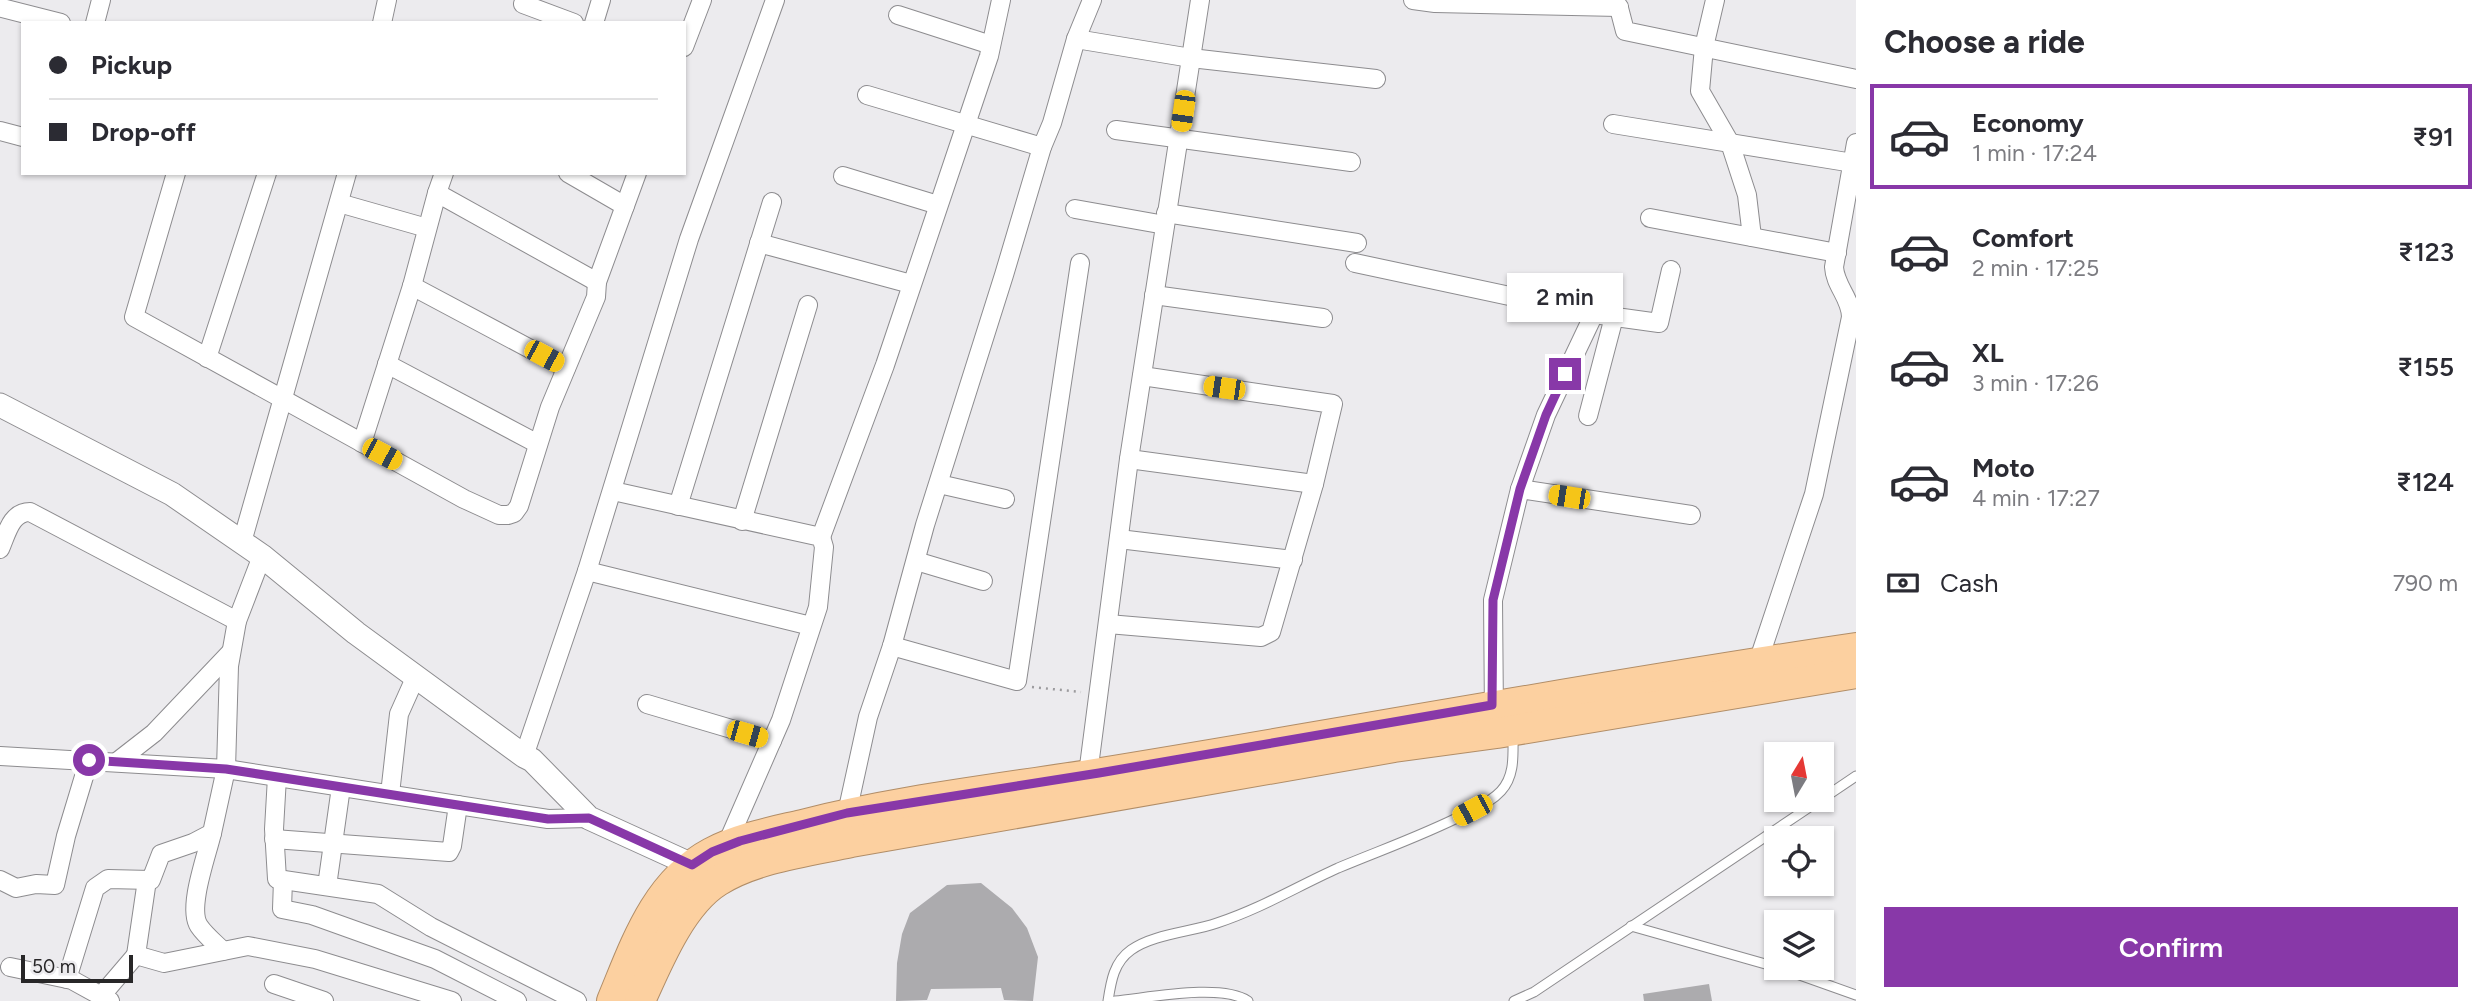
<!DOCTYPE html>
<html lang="en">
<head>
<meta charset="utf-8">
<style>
	:root { --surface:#fff; --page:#f7f7f7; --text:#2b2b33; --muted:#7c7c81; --line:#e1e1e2; --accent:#8838a8 }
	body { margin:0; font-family:Figtree,sans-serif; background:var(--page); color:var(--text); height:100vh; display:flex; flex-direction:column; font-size:26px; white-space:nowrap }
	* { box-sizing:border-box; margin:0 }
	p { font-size:23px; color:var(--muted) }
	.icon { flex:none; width:38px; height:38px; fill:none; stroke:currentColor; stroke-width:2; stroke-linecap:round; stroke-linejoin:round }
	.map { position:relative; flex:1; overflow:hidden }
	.panel { display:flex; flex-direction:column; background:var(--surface); width:630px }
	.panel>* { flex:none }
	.guide { position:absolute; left:21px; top:21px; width:665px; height:154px; border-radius:0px; box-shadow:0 2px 5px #0004; display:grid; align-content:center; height:154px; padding:0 28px; background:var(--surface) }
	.needle { width:46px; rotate:10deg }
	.buttons { position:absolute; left:1764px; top:742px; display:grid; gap:14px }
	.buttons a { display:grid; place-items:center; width:70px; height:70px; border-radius:0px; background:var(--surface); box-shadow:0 2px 5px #0004; font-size:35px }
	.scale { position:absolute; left:21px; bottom:18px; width:112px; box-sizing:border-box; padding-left:7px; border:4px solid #282728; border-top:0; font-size:19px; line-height:24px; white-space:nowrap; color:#282728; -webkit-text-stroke:5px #ecebee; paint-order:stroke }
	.end { position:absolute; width:32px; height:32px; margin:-16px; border:9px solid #8838a8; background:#fff; box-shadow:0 0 0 4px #fff }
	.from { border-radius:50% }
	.bubble { position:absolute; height:49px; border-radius:0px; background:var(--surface); box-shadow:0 2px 5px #0004; font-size:23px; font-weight:600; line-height:49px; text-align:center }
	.car { position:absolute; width:21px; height:42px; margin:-21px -10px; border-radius:9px; box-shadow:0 0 5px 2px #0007; background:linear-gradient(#f5c518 24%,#345 0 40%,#f5c518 0 76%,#345 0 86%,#f5c518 0) }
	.guide b { display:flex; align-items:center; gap:24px; height:66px; font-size:26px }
	.guide b+b { border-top:2px solid var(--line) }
	.guide i { width:18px; height:18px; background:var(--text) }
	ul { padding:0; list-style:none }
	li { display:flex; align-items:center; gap:21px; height:105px; margin:0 14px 10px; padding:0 14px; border:4px solid transparent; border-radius:0px }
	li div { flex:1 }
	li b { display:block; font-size:26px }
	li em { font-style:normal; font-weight:600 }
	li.selected { border-color:var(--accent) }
	li>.icon { width:63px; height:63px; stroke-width:1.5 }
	h2 { padding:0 28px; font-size:32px; line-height:84px }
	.pay { display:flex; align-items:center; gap:18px; height:77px; padding:0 28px; font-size:26px }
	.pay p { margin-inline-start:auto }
	.action { display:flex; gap:14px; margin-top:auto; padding:14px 28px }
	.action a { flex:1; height:80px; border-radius:0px; background:var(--accent); color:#fff; font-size:28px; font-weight:600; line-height:80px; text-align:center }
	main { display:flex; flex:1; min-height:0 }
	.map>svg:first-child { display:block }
</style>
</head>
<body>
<main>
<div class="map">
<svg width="1856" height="1001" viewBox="0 0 1856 1001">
	<rect width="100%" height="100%" fill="#ecebee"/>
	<g fill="#acabae">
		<path d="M981,883L1012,908L1027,928L1038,957L1033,1001L1004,1000L1001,988L931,989L927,1000L896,1001L897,963L902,934L910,913L947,885Z"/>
		<path d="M1709,984L1712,1001H1644L1643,994Z"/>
	</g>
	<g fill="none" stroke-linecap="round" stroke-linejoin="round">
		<g stroke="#8d8c8f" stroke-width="11">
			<g id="service">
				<path d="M1822,799L1856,776"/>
				<path d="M1631,926L1776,967"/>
				<path d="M1780,968L1856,995"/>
				<path d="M1108,1001C1111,981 1114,962 1131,950C1153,934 1191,932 1217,923C1262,908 1296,887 1338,868C1381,850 1424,835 1465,814C1478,807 1491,802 1501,791C1515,776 1513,755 1513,735"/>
				<path d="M1115,1001C1148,998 1221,983 1248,1001"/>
				<path d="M1514,1001L1534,992L1820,800"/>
			</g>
		</g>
		<g stroke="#8d8c8f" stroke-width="20">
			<g id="minor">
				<path d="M1413,0L1435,3L1619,7"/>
				<path d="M1607,0L1619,8L1625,31L1856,79"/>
				<path d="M1715,0L1704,47L1700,91L1730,143L1747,195L1752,237"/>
				<path d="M523,4L574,23"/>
				<path d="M2,8L61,23"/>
				<path d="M898,15L991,45"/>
				<path d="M95,23L101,0"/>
				<path d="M382,23L387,0"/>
				<path d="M594,23L601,0"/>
				<path d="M1076,39L1191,58L1376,79"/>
				<path d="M684,47L702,0"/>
				<path d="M867,95L1042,147"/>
				<path d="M1613,124L1853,163"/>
				<path d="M1116,130L1351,162"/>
				<path d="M0,131L23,137"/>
				<path d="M176,173L134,317L464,499L499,515H508L514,513L519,506L550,407L596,297L597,282"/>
				<path d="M444,173L437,193L597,282L637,173"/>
				<path d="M568,173L625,206"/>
				<path d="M843,176L938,205"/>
				<path d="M339,203L427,228"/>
				<path d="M1075,209L1165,225"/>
				<path d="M1166,213L1357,243"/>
				<path d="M1650,218L1837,253"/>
				<path d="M759,243L911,284"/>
				<path d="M1355,263L1594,314L1546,415L1520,489"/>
				<path d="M412,286L566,368"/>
				<path d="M1154,295L1323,318"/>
				<path d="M1594,314L1659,323L1671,270"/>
				<path d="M207,358L267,173"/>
				<path d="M387,364L538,444"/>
				<path d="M1588,416L1614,317"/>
				<path d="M362,443L412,286L437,193"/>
				<path d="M1129,459L1314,484"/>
				<path d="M939,484L1005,499"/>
				<path d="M613,491L821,537L824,547L818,607L781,720L726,846"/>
				<path d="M678,506L772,202"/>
				<path d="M742,521L808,305"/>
				<path d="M821,537L885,365L989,56L1001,0"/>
				<path d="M1119,539L1293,560"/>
				<path d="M242,542L347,173"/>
				<path d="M0,549C7,533 11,512 30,512L237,621"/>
				<path d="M916,561L983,581"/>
				<path d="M587,571L811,626"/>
				<path d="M1108,624L1261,637L1271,632L1314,484L1333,404L1142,376"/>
				<path d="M892,646L1017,681L1080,263"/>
				<path d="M1758,662L1814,494L1851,317C1851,298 1835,286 1834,267L1856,143"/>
				<path d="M647,704L772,741"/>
				<path d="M1494,716L1493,600L1520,489L1691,515"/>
				<path d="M0,756L226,769L548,819L589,818"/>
				<path d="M524,756L587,571L689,239L775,0"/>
				<path d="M118,761L154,733L231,652"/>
				<path d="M1088,774L1129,459L1200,0"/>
				<path d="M277,777L274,829L277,879L378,894L431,927L577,1001"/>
				<path d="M390,794L399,714L416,676"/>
				<path d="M847,813L868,717L892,646L925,525L1004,275L1042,147L1052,123L1076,39L1092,0"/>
				<path d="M212,833C207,855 187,908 199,926C205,935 215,943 223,951"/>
				<path d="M274,839L449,852L452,846L458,805"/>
				<path d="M0,880L16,888L36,884L55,885L66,836L89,760"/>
				<path d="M283,880L282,909L312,915L435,959L517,1001"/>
				<path d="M327,886L341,787"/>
				<path d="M136,955L147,880"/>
				<path d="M10,967L72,980L110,1001"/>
				<path d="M67,979L95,888L108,879L151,880L161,854L193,843L212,833L226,769L229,666L237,621L262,556"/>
				<path d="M274,984L324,1001"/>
				<path d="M101,996L136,955L164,963L248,946L315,959L452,1001"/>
			</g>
		</g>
		<g stroke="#8d8c8f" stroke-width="25">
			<path id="tertiary" d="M0,405L172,494L262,556L356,633L524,756L532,760L589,818L692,865L704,873"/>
		</g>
		<g stroke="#b18d67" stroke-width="32">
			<g id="trunk">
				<path d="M612,1001C635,946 655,883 711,853C739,838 772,832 802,825C900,800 1001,789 1101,773C1353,732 1604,685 1856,648"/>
				<path d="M640,1001C657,963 681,904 718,881C754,858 809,851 851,842L1394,747L1497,733L1856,673"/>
			</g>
		</g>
		<path stroke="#9c9b9e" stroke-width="2.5" stroke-dasharray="2 5" stroke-linecap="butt" d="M1032,687L1081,692"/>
		<use href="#service" stroke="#fff" stroke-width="9"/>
		<use href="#minor" stroke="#fff" stroke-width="18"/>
		<use href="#tertiary" stroke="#fff" stroke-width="23"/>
		<use href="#trunk" stroke="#fcd0a0" stroke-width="30"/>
	</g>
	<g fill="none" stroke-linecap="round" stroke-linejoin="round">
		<path stroke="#8838a8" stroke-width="9" d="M89,760L226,769L548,819L589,818L692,865L712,852L740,841L847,813L1099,773L1492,705L1493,600L1520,489L1546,415L1565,374"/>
	</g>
</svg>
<div class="buttons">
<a><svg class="needle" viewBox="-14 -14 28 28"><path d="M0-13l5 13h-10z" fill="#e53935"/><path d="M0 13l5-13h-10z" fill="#7c7c81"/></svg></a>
<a><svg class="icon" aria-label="locate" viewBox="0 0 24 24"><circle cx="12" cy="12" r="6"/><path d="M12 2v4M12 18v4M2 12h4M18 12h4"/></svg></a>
<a><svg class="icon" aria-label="layers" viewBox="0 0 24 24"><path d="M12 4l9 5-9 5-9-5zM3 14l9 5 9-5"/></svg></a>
</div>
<div class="scale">50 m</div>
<i class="end from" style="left:89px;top:760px"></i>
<i class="end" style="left:1565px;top:374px"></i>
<div class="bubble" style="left:1507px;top:273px;width:116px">2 min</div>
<i class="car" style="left:1183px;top:111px;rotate:188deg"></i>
<i class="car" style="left:544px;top:356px;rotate:118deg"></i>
<i class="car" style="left:1224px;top:388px;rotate:278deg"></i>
<i class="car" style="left:382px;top:454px;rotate:118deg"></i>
<i class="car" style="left:1569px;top:497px;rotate:279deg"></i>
<i class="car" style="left:747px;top:734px;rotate:106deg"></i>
<i class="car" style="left:1472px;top:810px;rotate:242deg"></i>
<div class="guide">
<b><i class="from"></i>Pickup</b>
<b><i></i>Drop-off</b>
</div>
</div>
<section class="panel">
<h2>Choose a ride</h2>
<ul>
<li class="selected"><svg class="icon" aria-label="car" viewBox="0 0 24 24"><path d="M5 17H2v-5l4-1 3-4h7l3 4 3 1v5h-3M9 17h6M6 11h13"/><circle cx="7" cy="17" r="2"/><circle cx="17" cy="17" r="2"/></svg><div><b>Economy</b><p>1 min · 17:24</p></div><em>₹91</em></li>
<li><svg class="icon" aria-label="car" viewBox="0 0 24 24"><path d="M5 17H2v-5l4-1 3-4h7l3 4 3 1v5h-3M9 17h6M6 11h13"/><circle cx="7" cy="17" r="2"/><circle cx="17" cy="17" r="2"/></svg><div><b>Comfort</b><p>2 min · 17:25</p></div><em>₹123</em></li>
<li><svg class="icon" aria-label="car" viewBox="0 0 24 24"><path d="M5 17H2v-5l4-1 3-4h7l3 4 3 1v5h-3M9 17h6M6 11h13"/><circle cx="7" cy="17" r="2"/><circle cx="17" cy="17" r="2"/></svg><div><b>XL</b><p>3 min · 17:26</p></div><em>₹155</em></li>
<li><svg class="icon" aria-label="car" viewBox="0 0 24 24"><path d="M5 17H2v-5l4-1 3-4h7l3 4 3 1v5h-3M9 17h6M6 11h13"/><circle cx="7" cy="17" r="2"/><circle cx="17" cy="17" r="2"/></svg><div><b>Moto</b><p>4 min · 17:27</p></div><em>₹124</em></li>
</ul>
<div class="pay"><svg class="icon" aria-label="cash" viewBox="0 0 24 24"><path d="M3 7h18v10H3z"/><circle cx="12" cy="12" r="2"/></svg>Cash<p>790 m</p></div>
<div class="action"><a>Confirm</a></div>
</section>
</main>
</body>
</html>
